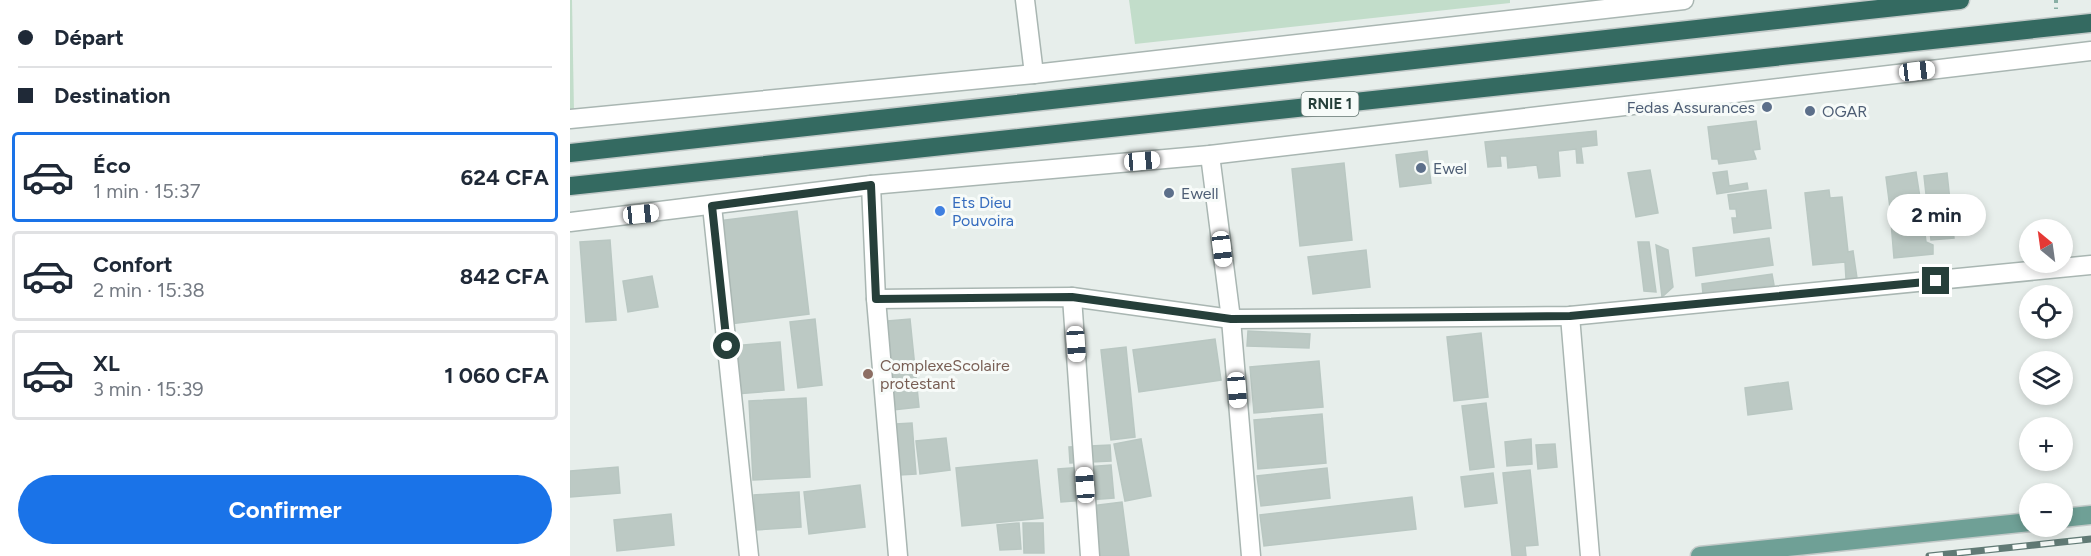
<!DOCTYPE html>
<html lang="fr">
<head>
<meta charset="utf-8">
<style>
	:root { --surface:#fff; --page:#f6f6f7; --text:#1f2937; --muted:#747a83; --line:#e0e1e3; --accent:#1a73e8 }
	body { margin:0; font-family:Figtree,sans-serif; background:var(--page); color:var(--text); height:100vh; display:flex; flex-direction:column; font-size:22px; white-space:nowrap }
	* { box-sizing:border-box; margin:0 }
	p { font-size:20px; color:var(--muted) }
	.icon { flex:none; width:33px; height:33px; fill:none; stroke:currentColor; stroke-width:2; stroke-linecap:round; stroke-linejoin:round }
	.map { position:relative; flex:1; overflow:hidden }
	.drawer { display:flex; flex-direction:column; background:var(--surface); width:570px }
	.drawer>* { flex:none }
	.top-card { display:grid; align-content:center; height:132px; padding:0 18px; background:var(--surface) }
	.needle { width:39px; rotate:331deg }
	.tools { position:absolute; left:1449px; top:219px; display:grid; gap:12px }
	.tools a { display:grid; place-items:center; width:54px; height:54px; border-radius:50%; background:var(--surface); box-shadow:0 3px 9px #0003; font-size:30px }
	.end { position:absolute; width:27px; height:27px; margin:-14px; border:8px solid #263f3a; background:#fff; box-shadow:0 0 0 3px #fff }
	.from { border-radius:50% }
	.bubble { position:absolute; height:42px; border-radius:21px; background:var(--surface); box-shadow:0 3px 9px #0003; font-size:20px; font-weight:700; line-height:42px; text-align:center }
	.car { position:absolute; width:18px; height:36px; margin:-18px -9px; border-radius:8px; box-shadow:0 0 4px 2px #0007; background:linear-gradient(#fff 24%,#345 0 40%,#fff 0 76%,#345 0 86%,#fff 0) }
	.top-card b { display:flex; align-items:center; gap:21px; height:57px; font-size:22px }
	.top-card b+b { border-top:2px solid var(--line) }
	.top-card i { width:15px; height:15px; background:var(--text) }
	ul { padding:0; list-style:none }
	li { display:flex; align-items:center; gap:18px; height:90px; margin:0 12px 9px; padding:0 6px; border:3px solid var(--line); border-radius:6px }
	li div { flex:1 }
	li b { display:block; font-size:22px }
	li em { font-style:normal; font-weight:700 }
	li.selected { border-color:var(--accent) }
	li>.icon { width:54px; height:54px; stroke-width:1.5 }
	.primary-button { display:flex; gap:12px; margin-top:auto; padding:12px 18px }
	.primary-button a { flex:1; height:69px; border-radius:36px; background:var(--accent); color:#fff; font-size:24px; font-weight:700; line-height:69px; text-align:center }
	main { display:flex; flex:1; min-height:0 }
	.map>svg:first-child { display:block }
</style>
</head>
<body>
<main>
<section class="drawer">
<div class="top-card">
<b><i class="from"></i>Départ</b>
<b><i></i>Destination</b>
</div>
<ul>
<li class="selected"><svg class="icon" aria-label="car" viewBox="0 0 24 24"><path d="M5 17H2v-5l4-1 3-4h7l3 4 3 1v5h-3M9 17h6M6 11h13"/><circle cx="7" cy="17" r="2"/><circle cx="17" cy="17" r="2"/></svg><div><b>Éco</b><p>1 min · 15:37</p></div><em>624 CFA</em></li>
<li><svg class="icon" aria-label="car" viewBox="0 0 24 24"><path d="M5 17H2v-5l4-1 3-4h7l3 4 3 1v5h-3M9 17h6M6 11h13"/><circle cx="7" cy="17" r="2"/><circle cx="17" cy="17" r="2"/></svg><div><b>Confort</b><p>2 min · 15:38</p></div><em>842 CFA</em></li>
<li><svg class="icon" aria-label="car" viewBox="0 0 24 24"><path d="M5 17H2v-5l4-1 3-4h7l3 4 3 1v5h-3M9 17h6M6 11h13"/><circle cx="7" cy="17" r="2"/><circle cx="17" cy="17" r="2"/></svg><div><b>XL</b><p>3 min · 15:39</p></div><em>1 060 CFA</em></li>
</ul>
<div class="primary-button"><a>Confirmer</a></div>
</section>
<div class="map">
<svg width="1521" height="556" viewBox="0 0 1521 556">
	<rect width="100%" height="100%" fill="#e7eeeb"/>
	<g fill="#c2ddca">
		<path d="M0,0H2L4,112L0,113Z"/>
		<path d="M559,0H940V3L565,44Z"/>
	</g>
	<g fill="#bcc9c4" stroke="#b9c7c2" stroke-width="1.5">
		<path d="M1186,121L1190,149L1183,150L1186,159L1149,164L1148,159H1142L1138,127Z"/>
		<path d="M1026,131L1027,145L1011,147L1013,163H1007L1006,149L988,151L990,176L969,178L967,165L938,168L937,156H930L931,166L918,167L915,142Z"/>
		<path d="M857,151L861,183L830,187L826,155Z"/>
		<path d="M774,163L782,240L730,246L722,169Z"/>
		<path d="M1080,170L1088,213L1066,217L1058,173Z"/>
		<path d="M1157,171L1159,186L1177,183L1178,189L1147,194L1143,173Z"/>
		<path d="M1346,172L1351,204L1320,208L1316,177Z"/>
		<path d="M1377,173L1384,238L1361,240L1354,176Z"/>
		<path d="M1196,190L1201,228L1164,233L1162,218H1167L1166,209H1160L1158,195Z"/>
		<path d="M1259,190L1260,198L1272,197L1278,252L1283,251L1287,278L1276,279L1275,262L1243,265L1235,193Z"/>
		<path d="M227,211L239,314L160,324L148,221Z"/>
		<path d="M1353,218L1356,242L1363,245V254L1324,258L1321,222Z"/>
		<path d="M1199,238L1203,265L1126,276L1123,248Z"/>
		<path d="M40,240L46,320L16,322L10,242Z"/>
		<path d="M1068,242H1079L1086,292L1074,291Z"/>
		<path d="M1086,245L1098,250L1103,287L1092,297Z"/>
		<path d="M796,250L800,287L743,294L738,257Z"/>
		<path d="M1202,274L1204,285L1133,294L1132,284Z"/>
		<path d="M82,276L88,307L58,312L53,281Z"/>
		<path d="M245,319L252,385L228,388L220,322Z"/>
		<path d="M340,319L349,407L314,411L306,322Z"/>
		<path d="M678,331L740,334L739,348L677,346Z"/>
		<path d="M911,333L918,397L884,401L877,337Z"/>
		<path d="M645,339L651,380L569,392L563,350Z"/>
		<path d="M210,342L214,390L166,394L162,346Z"/>
		<path d="M556,347L565,437L541,440L531,350Z"/>
		<path d="M749,361L753,407L684,413L680,367Z"/>
		<path d="M1218,382L1222,409L1178,415L1175,388Z"/>
		<path d="M236,398L240,477L183,480L179,401Z"/>
		<path d="M916,403L924,467L900,470L892,406Z"/>
		<path d="M752,414L756,463L688,469L684,420Z"/>
		<path d="M342,423L346,474L312,476L308,425Z"/>
		<path d="M376,438L380,470L350,474L346,441Z"/>
		<path d="M571,439L581,496L555,501L544,444Z"/>
		<path d="M961,439L962,464L937,466L935,442Z"/>
		<path d="M985,444L987,467L968,469L966,445Z"/>
		<path d="M540,445L541,461L500,463L499,447Z"/>
		<path d="M467,460L473,518L392,526L386,468Z"/>
		<path d="M541,465L544,498L491,502L488,469Z"/>
		<path d="M48,467L50,493L0,497V471Z"/>
		<path d="M757,468L760,498L691,506L687,476Z"/>
		<path d="M960,470L968,545L955,546L956,556H942L933,473Z"/>
		<path d="M923,473L927,503L895,507L891,477Z"/>
		<path d="M290,485L295,527L239,534L234,492Z"/>
		<path d="M229,492L231,527L186,530L184,495Z"/>
		<path d="M842,497L846,529L694,546L690,515Z"/>
		<path d="M552,502L559,556H519L513,507Z"/>
		<path d="M101,514L104,545L47,551L44,520Z"/>
		<path d="M449,523L451,549L430,550L427,525Z"/>
		<path d="M453,523H473L474,553H454Z"/>
	</g>
	<g fill="none" stroke-linecap="round" stroke-linejoin="round">
		<g stroke="#a9b6b2" stroke-width="21">
			<g id="minor">
				<path d="M455,0L464,74"/>
				<path d="M0,119L464,74L1114,0"/>
				<path d="M640,155L661,319L681,556"/>
				<path d="M301,185L306,299L328,556"/>
				<path d="M142,206L179,556"/>
				<path d="M0,222L301,185L640,155L1521,51"/>
				<path d="M502,297L520,556"/>
				<path d="M306,299L502,297L661,319L1000,316L1521,265"/>
				<path d="M1000,316L1020,556"/>
			</g>
		</g>
		<g stroke="#c2c9c8" stroke-width="21">
			<g id="major">
				<path d="M1492,518L1521,515"/>
				<path d="M1130,556L1460,522"/>
			</g>
		</g>
		<g stroke="#c2c9c8" stroke-width="21">
			<g id="highway">
				<path d="M0,153L1390,0"/>
				<path d="M0,186L1521,23"/>
			</g>
		</g>
		<path stroke="#8aafa5" stroke-width="4" stroke-dasharray="3 4.5" stroke-linecap="butt" d="M1486,0V9"/>
		<use href="#minor" stroke="#fff" stroke-width="18"/>
		<use href="#major" stroke="#6fa096" stroke-width="18"/>
		<use href="#highway" stroke="#346a61" stroke-width="18"/>
		<g stroke="#617a75" stroke-width="7">
			<path id="rail" d="M1359,556L1521,539"/>
		</g>
		<use href="#rail" stroke="#f7fbf9" stroke-width="4.5" stroke-dasharray="14" stroke-linecap="butt"/>
	</g>
	<g fill="none" stroke-linecap="round" stroke-linejoin="round">
		<path stroke="#263f3a" stroke-width="8" d="M157,346L142,206L301,185L306,299L502,297L661,319L1000,316L1366,281"/>
	</g>
	<g fill="#5c6f8a" stroke="#f7fbf9" stroke-width="2">
		<circle cx="1197" cy="107" r="6"/>
		<circle cx="1240" cy="111" r="6"/>
		<circle cx="851" cy="168" r="6"/>
		<circle cx="599" cy="193" r="6"/>
	</g>
	<circle fill="#3f7fe0" stroke="#f7fbf9" stroke-width="2" cx="370" cy="211" r="6"/>
	<circle fill="#8d6e63" stroke="#f7fbf9" stroke-width="2" cx="298" cy="374" r="6"/>
	<g text-anchor="middle" dominant-baseline="central" stroke-width="6" stroke-linejoin="round" paint-order="stroke">
		<rect fill="#f7fbf9" stroke="#657773" stroke-width="1.5" x="731.5" y="92" width="57" height="24" rx="4.5"/>
		<g font-size="15" font-weight="bold" fill="#263f3a">
			<text x="760" y="104">RNIE 1</text>
		</g>
		<g font-size="16" fill="#4e5e75" stroke="#f7fbf9" text-anchor="start">
			<text x="1185" y="107" text-anchor="end">Fedas Assurances</text>
			<text x="1252" y="111">OGAR</text>
			<text x="863" y="168">Ewel</text>
			<text x="611" y="193">Ewell</text>
		</g>
		<g font-size="16" fill="#366cbe" stroke="#f7fbf9" text-anchor="start">
			<text x="382" y="202">Ets Dieu<tspan x="382" dy="18">Pouvoira</tspan></text>
		</g>
		<g font-size="16" fill="#785e54" stroke="#f7fbf9" text-anchor="start">
			<text x="310" y="365">ComplexeScolaire<tspan x="310" dy="18">protestant</tspan></text>
		</g>
	</g>
</svg>
<div class="tools">
<a><svg class="needle" viewBox="-14 -14 28 28"><path d="M0-13l5 13h-10z" fill="#e53935"/><path d="M0 13l5-13h-10z" fill="#747a83"/></svg></a>
<a><svg class="icon" aria-label="locate" viewBox="0 0 24 24"><circle cx="12" cy="12" r="6"/><path d="M12 2v4M12 18v4M2 12h4M18 12h4"/></svg></a>
<a><svg class="icon" aria-label="layers" viewBox="0 0 24 24"><path d="M12 4l9 5-9 5-9-5zM3 14l9 5 9-5"/></svg></a>
<a>+</a>
<a>−</a>
</div>
<i class="end from" style="left:157px;top:346px"></i>
<i class="end" style="left:1366px;top:281px"></i>
<div class="bubble" style="left:1317px;top:194px;width:99px">2 min</div>
<i class="car" style="left:1347px;top:71px;rotate:83deg"></i>
<i class="car" style="left:572px;top:161px;rotate:85deg"></i>
<i class="car" style="left:71px;top:214px;rotate:84deg"></i>
<i class="car" style="left:652px;top:249px;rotate:173deg"></i>
<i class="car" style="left:506px;top:344px;rotate:176deg"></i>
<i class="car" style="left:667px;top:390px;rotate:175deg"></i>
<i class="car" style="left:515px;top:485px;rotate:356deg"></i>
</div>
</main>
</body>
</html>
